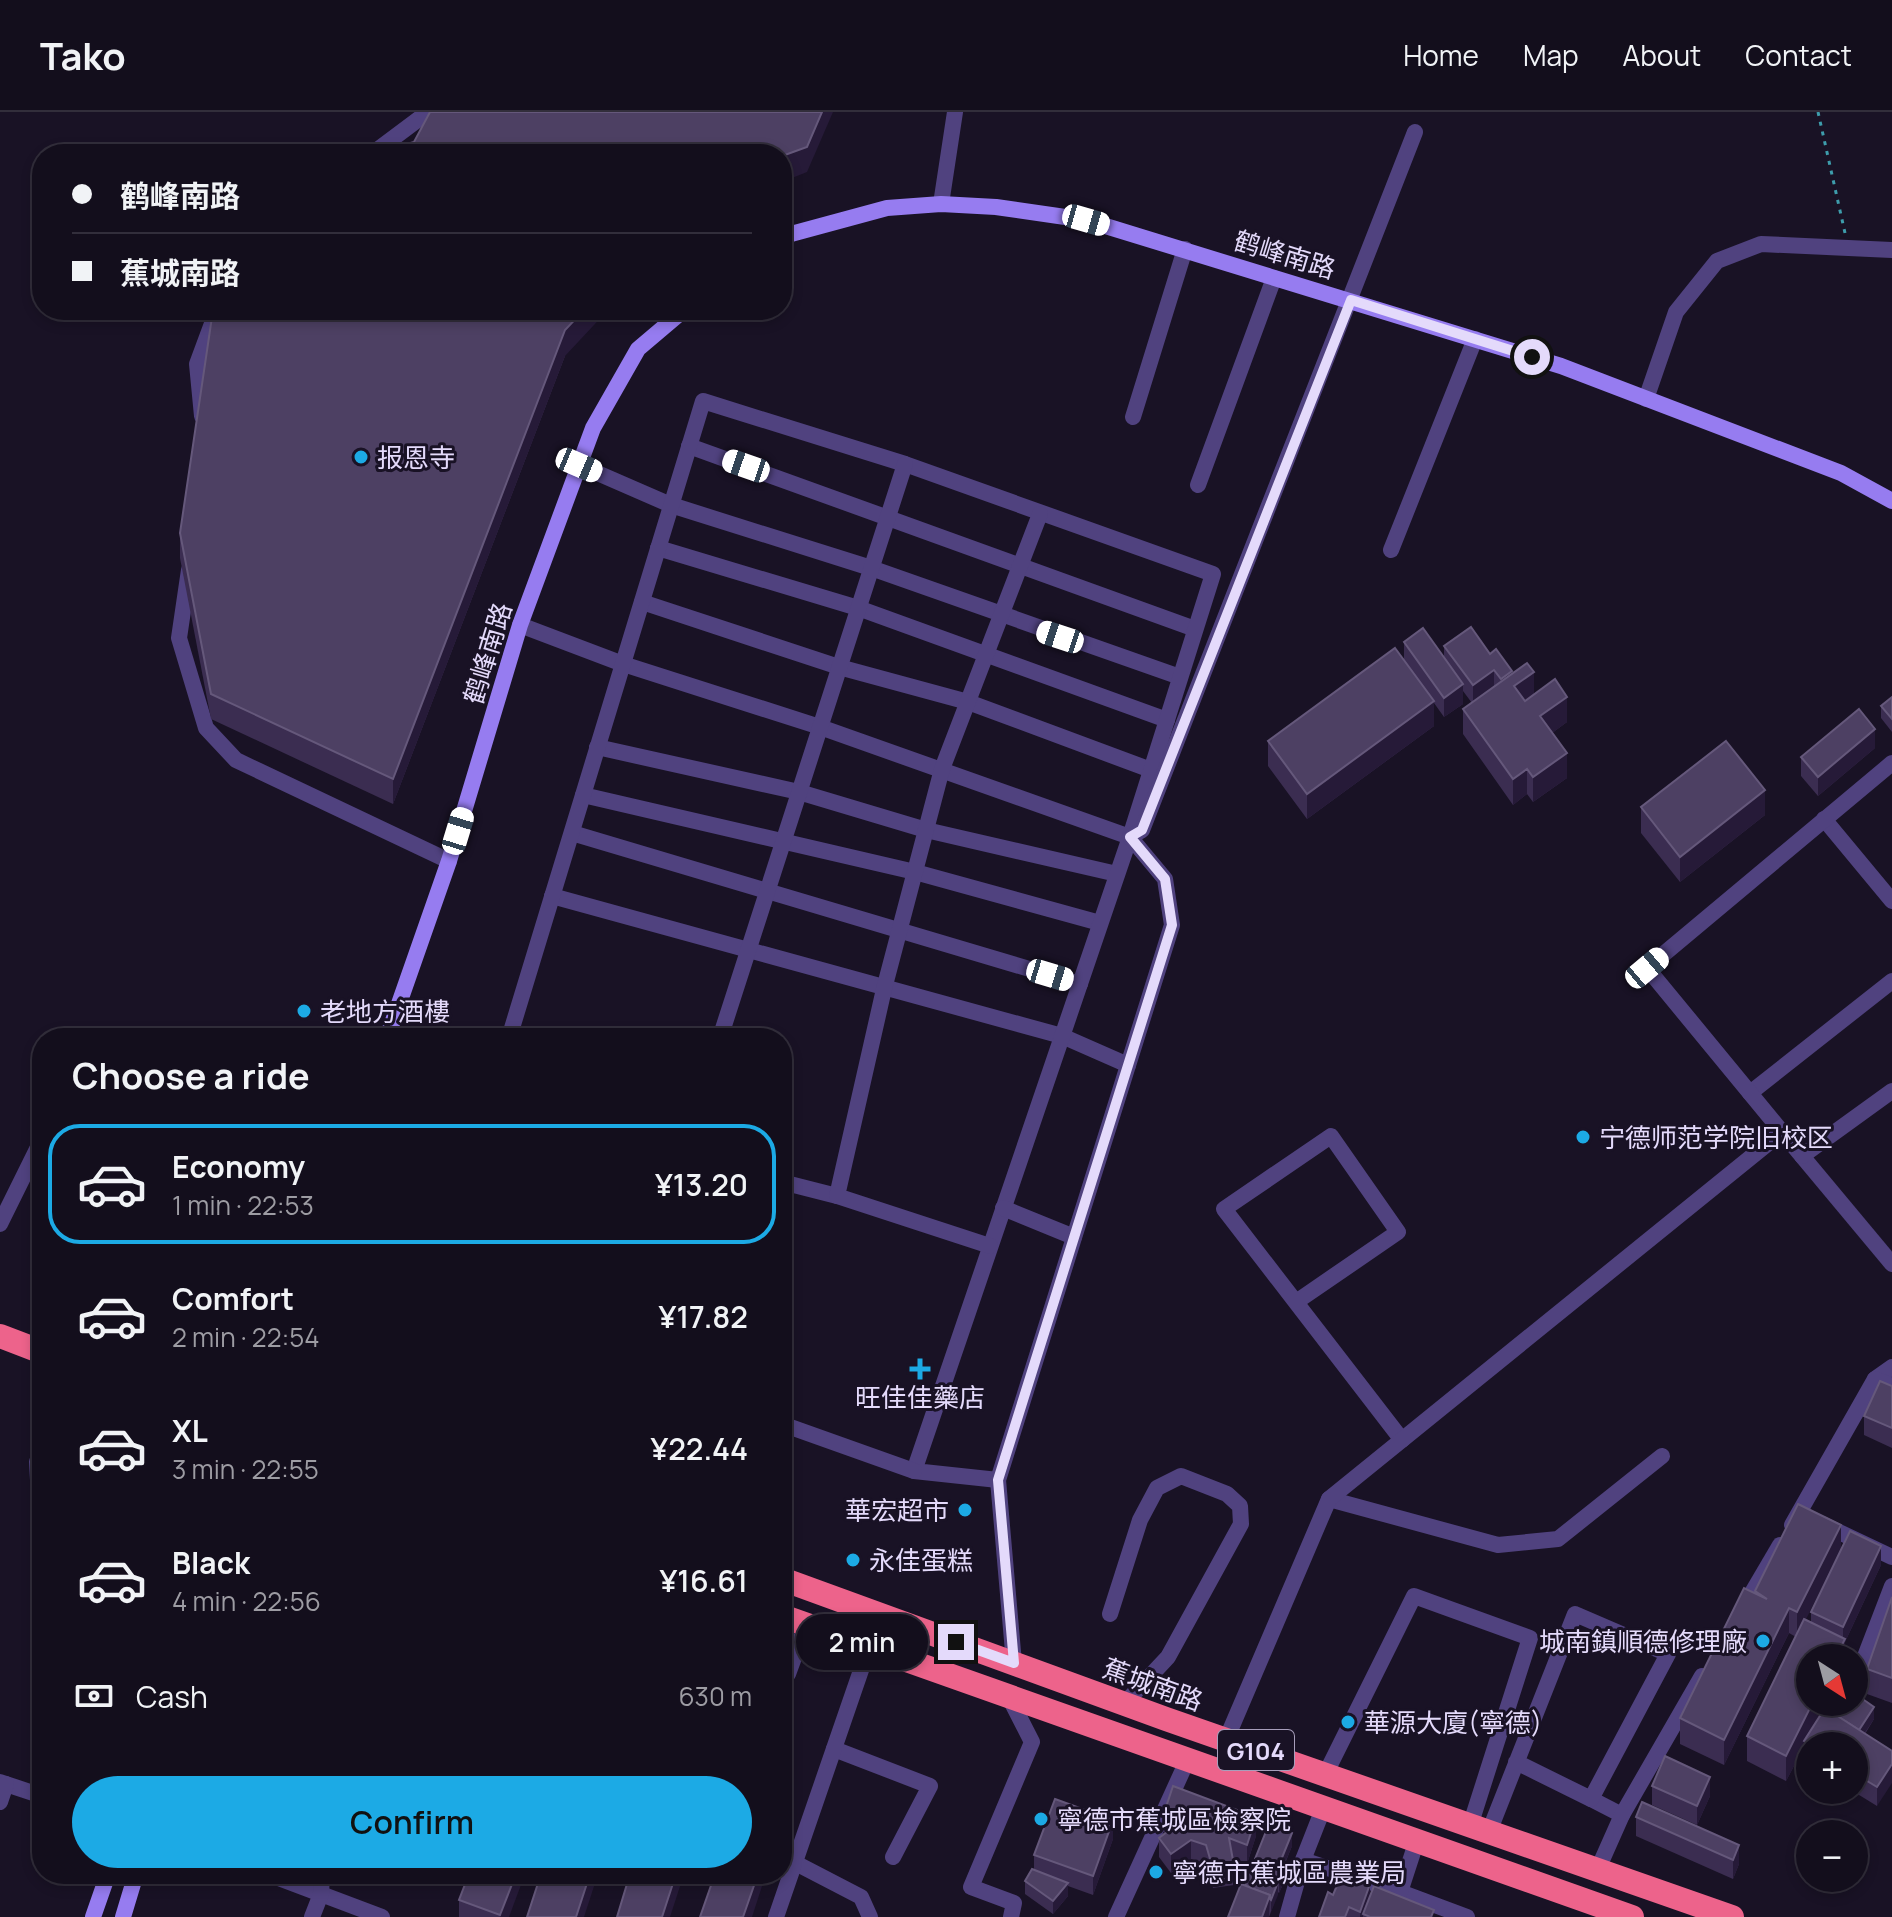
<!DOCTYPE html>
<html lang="en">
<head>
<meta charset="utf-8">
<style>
	:root { --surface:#130e1c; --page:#1c1725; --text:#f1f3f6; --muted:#9d9ca3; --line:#322e3b; --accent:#1caae5 }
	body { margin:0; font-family:Manrope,"Noto Sans SC",sans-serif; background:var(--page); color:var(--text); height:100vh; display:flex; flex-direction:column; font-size:30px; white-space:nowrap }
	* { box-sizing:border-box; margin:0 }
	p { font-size:26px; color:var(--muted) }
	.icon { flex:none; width:44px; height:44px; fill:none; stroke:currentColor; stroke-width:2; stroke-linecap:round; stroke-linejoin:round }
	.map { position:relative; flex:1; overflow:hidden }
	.panel { position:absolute; left:32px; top:916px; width:760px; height:856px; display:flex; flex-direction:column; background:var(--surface); border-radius:32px; box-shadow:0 4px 12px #0003,0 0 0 2px var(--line) }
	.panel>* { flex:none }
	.top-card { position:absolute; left:32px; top:32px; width:760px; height:176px; border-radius:32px; box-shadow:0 4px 12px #0003,0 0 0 2px var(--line); display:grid; align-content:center; height:176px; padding:0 40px; background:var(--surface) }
	.needle { width:52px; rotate:144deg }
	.controls { position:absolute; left:1796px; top:1532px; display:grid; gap:16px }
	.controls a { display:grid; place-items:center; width:72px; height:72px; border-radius:50%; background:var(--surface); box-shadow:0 4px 12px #0003,0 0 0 2px var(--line); font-size:40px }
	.end { position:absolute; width:36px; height:36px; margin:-18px; border:10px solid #e4dafb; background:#111; box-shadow:0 0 0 4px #111 }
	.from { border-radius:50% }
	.bubble { position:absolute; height:56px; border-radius:28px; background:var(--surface); box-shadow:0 4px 12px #0003,0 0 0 2px var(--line); font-size:26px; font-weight:600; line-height:56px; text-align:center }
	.car { position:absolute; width:24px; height:48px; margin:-24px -12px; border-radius:10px; box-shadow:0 0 6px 2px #0007; background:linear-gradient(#fff 24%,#345 0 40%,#fff 0 76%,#345 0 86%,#fff 0) }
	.top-card b { display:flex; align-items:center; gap:28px; height:76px; font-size:30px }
	.top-card b+b { border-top:2px solid var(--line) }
	.top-card i { width:20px; height:20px; background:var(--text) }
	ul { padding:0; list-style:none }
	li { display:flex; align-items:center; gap:24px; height:120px; margin:0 16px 12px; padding:0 24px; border:4px solid transparent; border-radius:32px }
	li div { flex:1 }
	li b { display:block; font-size:30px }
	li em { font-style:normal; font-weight:600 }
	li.selected { border-color:var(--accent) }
	li>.icon { width:72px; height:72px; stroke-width:1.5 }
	h2 { padding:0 40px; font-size:36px; line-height:96px }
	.pay { display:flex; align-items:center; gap:20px; height:88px; padding:0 40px; font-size:30px }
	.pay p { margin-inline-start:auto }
	.cta { display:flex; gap:16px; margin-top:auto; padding:16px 40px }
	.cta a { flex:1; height:92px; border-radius:48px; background:var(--accent); color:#111; font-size:32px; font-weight:600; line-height:92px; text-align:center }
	header { display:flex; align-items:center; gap:48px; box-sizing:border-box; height:112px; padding:0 40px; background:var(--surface); border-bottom:2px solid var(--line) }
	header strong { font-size:38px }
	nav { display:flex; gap:44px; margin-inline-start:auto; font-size:28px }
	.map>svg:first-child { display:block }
</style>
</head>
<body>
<header>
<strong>Tako</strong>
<nav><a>Home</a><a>Map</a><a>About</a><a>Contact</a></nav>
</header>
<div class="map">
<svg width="1892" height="1805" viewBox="0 0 1892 1805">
	<rect width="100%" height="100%" fill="#191225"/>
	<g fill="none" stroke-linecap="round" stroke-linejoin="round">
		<path stroke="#3e9dac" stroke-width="3" stroke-dasharray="4 6" stroke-linecap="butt" d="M1818,0L1845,121"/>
		<g stroke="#50427f" stroke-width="16">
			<path d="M372,42L428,0"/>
			<path d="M941,92L955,0"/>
			<path d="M1646,287L1676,200L1717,149L1761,132L1892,138"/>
			<path d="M202,304L197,252L217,198"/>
			<path d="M1133,305L1185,137"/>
			<path d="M689,334L1195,517"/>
			<path d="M579,353L671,393L871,456L1180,565"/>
			<path d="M1198,373L1274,166"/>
			<path d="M658,436L858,496L1167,608"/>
			<path d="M1391,438L1475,227"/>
			<path d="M189,458L179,526L206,616L236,648L449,749"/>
			<path d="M642,490L839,555L968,590L1151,658"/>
			<path d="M520,513L623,552L820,615L1130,725"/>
			<path d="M597,635L799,680L926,718L1117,762"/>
			<path d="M583,683L915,760L1100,811"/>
			<path d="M1824,707L1892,789"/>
			<path d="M572,721L1080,872"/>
			<path d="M552,784L1062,924L1128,953"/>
			<path d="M509,926L703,289L905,352L1213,462L1130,725L914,1359L998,1368"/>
			<path d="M720,926L905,352"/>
			<path d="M1750,981L1892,869"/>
			<path d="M1782,1020L1892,1152"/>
			<path d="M1802,1044L1892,979"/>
			<path d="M782,1070L837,1084"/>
			<path d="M1003,1096L1074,1125"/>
			<path d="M0,1112L42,1027"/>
			<path d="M990,1134L837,1084L884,877L942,657L1040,402"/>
			<path d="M1296,1190L1398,1120L1331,1024L1224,1097L1402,1328"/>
			<path d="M1875,1267L1892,1255"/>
			<path d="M782,1312L914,1359"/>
			<path d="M1329,1387L1498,1433L1558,1427L1662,1344"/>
			<path d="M1822,1412L1892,1445"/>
			<path d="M1792,1413L1875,1267L1892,1274"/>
			<path d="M42,1440L37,1350L42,1335"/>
			<path d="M1743,1496L1780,1433"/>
			<path d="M1110,1502L1140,1408L1157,1376L1181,1364L1227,1382L1240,1394L1241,1412L1168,1545L1124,1592"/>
			<path d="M1014,1551L998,1368L1172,813L1165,767L1130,725L1142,718L1415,20"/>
			<path d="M782,1560L788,1562L806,1513"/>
			<path d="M1854,1573L1892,1474"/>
			<path d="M1009,1585L1032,1630L971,1775L1014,1791L1011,1805"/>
			<path d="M1226,1628L1329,1387L1782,1020L1647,856L1892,651"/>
			<path d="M834,1637L930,1674L893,1745"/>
			<path d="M1325,1663L1414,1484L1530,1526L1470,1714"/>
			<path d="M0,1670L42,1684"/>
			<path d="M1591,1687L1622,1703"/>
			<path d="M0,1690L6,1672"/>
			<path d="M1489,1720L1575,1502L1668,1542L1591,1687L1516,1650"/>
			<path d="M782,1744L861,1785L870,1805"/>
			<path d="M1303,1748L1323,1697"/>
			<path d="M1598,1757L1622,1703L1702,1564"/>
			<path d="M268,1762L382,1805"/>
			<path d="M1400,1780L1467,1805"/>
			<path d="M312,1805L321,1782L322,1762"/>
			<path d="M776,1805L869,1535"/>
			<path d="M1116,1805L1187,1649"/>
			<path d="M1287,1805L1303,1748L1400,1780L1416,1731"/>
		</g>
		<g stroke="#967cf0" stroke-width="16">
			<path d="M782,128L791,122L887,96L941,92L996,95L1086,108L1561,254L1841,361L1892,389"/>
			<path d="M387,926L449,749L520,513L593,316L638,237L684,198"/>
			<path d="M93,1805L108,1762"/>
			<path d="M123,1805L136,1762"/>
		</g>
		<g stroke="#ed638b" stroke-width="24">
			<path d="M0,1224L42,1240"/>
			<path d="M782,1467L1166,1607L1732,1805"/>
			<path d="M782,1504L1632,1805"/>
		</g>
	</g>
	<g fill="#3b2d51">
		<path d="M565,244L393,692L211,607L180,446V421Z"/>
		<path d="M1404,530L1444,546V534L1490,542L1534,583L1567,610L1552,621L1567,666L1533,690L1527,682L1513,693L1463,622V597L1472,591L1463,579V592L1444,605L1434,591V614L1307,707L1268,654V629L1404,548Z"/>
		<path d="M1892,585V620L1881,606V594Z"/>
		<path d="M1875,636L1818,684L1801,664V645Z"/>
		<path d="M1641,695L1765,703L1680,770L1641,721Z"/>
		<path d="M1892,1274V1336L1864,1323V1304Z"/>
		<path d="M1798,1392L1806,1508L1811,1511V1500L1881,1453L1845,1530V1546L1817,1608L1827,1598L1874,1607L1865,1622L1892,1639L1877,1694L1851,1678H1854V1634H1810V1652L1804,1648V1635L1786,1669L1747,1649V1624L1796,1525L1789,1521L1724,1653L1680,1632V1606L1755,1481Z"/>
		<path d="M1892,1485V1591L1867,1582V1557Z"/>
		<path d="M1652,1674L1710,1684L1697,1713L1652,1693Z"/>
		<path d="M1642,1690L1739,1752L1733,1767L1636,1724V1705Z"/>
		<path d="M1164,1701L1256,1724L1247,1752L1233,1746L1234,1773L1213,1776L1206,1752L1191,1747L1171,1761L1159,1745V1726L1166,1721L1164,1720Z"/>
		<path d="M1113,1727L1093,1783L1068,1774V1784L1053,1802L1025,1782V1769L1034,1758V1743Z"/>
		<path d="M1292,1734L1284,1754L1285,1768L1279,1781L1278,1780L1269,1805H1228L1245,1774L1251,1757Z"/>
		<path d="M1333,1783L1370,1784L1434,1805H1319Z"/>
		<path d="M459,1788L509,1805H459Z"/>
	</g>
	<g fill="#261a38">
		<path d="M822,0H833L807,60L782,70V44Z"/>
		<path d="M584,198H608L565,244L393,692V667L565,218Z"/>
		<path d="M1494,558V577L1473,592V573Z"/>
		<path d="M1512,559V578L1501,586V567Z"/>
		<path d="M1534,560V586L1514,599V574Z"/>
		<path d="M1463,572V592L1444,605V586Z"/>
		<path d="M1567,585V610L1540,630V604Z"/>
		<path d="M1434,589V614L1307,707V682Z"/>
		<path d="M1875,617V636L1818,684V665Z"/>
		<path d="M1567,641V666L1533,690V665Z"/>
		<path d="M1527,657V682L1513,693V667Z"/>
		<path d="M1765,678V703L1680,770V745Z"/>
		<path d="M1841,1413V1438L1797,1525V1500Z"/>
		<path d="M1881,1434V1453L1845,1530V1546H1835L1843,1531V1515Z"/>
		<path d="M1789,1496V1521L1724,1653V1628Z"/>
		<path d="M1813,1590H1826L1806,1630L1804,1629V1635L1786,1669V1644Z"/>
		<path d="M1874,1595V1607L1858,1631V1618Z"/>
		<path d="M1892,1652V1671L1877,1694V1675Z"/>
		<path d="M1710,1665V1684L1697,1713V1694Z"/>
		<path d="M1256,1705V1724L1247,1752V1733Z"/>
		<path d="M1113,1708V1727L1093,1783V1764Z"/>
		<path d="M1292,1721V1734L1279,1765V1753Z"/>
		<path d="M1191,1728V1747L1171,1761V1742Z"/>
		<path d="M1739,1733V1752L1733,1767V1748Z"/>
		<path d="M1285,1755V1768L1279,1781V1768Z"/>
		<path d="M516,1762H525L509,1805H500Z"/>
		<path d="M590,1762H598L584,1805H576Z"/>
		<path d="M676,1762H684L670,1805H662Z"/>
		<path d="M758,1762H765V1765L752,1805H743Z"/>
		<path d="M1278,1770V1783L1271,1800V1788Z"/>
		<path d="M1068,1771V1784L1053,1802V1789Z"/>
		<path d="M1370,1772V1791L1363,1802V1805H1360V1800Z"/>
		<path d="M1270,1783L1269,1805H1262Z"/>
	</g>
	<g fill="#4d4063" stroke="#65587b" stroke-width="2">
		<path d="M430,0H822L807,35L782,44V42H371L414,30Z"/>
		<path d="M213,198H584L565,218L393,667L211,582L180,421Z"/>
		<path d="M1471,515L1490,542L1496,537L1512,559L1501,567L1494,558L1473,573L1444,534Z"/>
		<path d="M1423,516L1463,572L1444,586L1404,530Z"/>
		<path d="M1395,536L1434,589L1307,682L1268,629Z"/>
		<path d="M1527,551L1534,560L1514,574L1525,589L1555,567L1567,585L1540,604L1567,641L1533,665L1527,657L1513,667L1463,597Z"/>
		<path d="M1892,585V607L1881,594Z"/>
		<path d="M1859,597L1875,617L1818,665L1801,645Z"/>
		<path d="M1726,629L1765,678L1680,745L1641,695Z"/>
		<path d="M1880,1269L1892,1274V1316L1864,1304Z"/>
		<path d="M1798,1392L1841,1413L1797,1500L1789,1496L1724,1628L1680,1606L1744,1476L1767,1487L1755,1479Z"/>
		<path d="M1850,1419L1881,1434L1843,1515L1811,1500Z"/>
		<path d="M1892,1485V1566L1867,1557Z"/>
		<path d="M1804,1507L1845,1527L1835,1546H1810V1590H1813L1786,1644L1747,1624Z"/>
		<path d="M1854,1581L1874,1595L1859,1618L1827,1597L1839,1590H1854Z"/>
		<path d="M1825,1596L1892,1639V1652L1877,1675L1854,1661V1634H1812L1804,1629Z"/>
		<path d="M1665,1644L1710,1665L1697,1694L1652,1674Z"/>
		<path d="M1173,1674L1256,1705L1247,1733L1229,1726L1234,1754L1213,1757L1206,1733L1191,1728L1171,1742L1159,1726L1180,1710L1164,1701Z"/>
		<path d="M1055,1687L1113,1708L1093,1764L1034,1743Z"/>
		<path d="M1642,1690L1739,1733L1733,1748L1636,1705Z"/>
		<path d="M1269,1712L1292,1721L1279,1753L1285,1755L1279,1768L1251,1757Z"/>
		<path d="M1032,1757L1068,1771L1053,1789L1025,1769Z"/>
		<path d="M1343,1759L1370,1772L1360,1800L1349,1795L1345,1805H1319L1328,1780L1333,1783Z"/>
		<path d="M1250,1760L1278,1770L1271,1788L1270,1787V1783L1245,1774Z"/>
		<path d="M469,1762H516L500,1803L459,1788Z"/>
		<path d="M541,1762H590L576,1805H527Z"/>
		<path d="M630,1762H676L662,1805H617Z"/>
		<path d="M715,1762H758L743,1805H700Z"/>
		<path d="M1241,1772L1270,1783L1262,1805H1228Z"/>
		<path d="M1374,1774L1434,1798L1431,1805H1370L1363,1802Z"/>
	</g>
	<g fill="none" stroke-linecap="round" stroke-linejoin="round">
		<path stroke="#e4dafb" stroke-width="10" d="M956,1530L1014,1551L998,1368L1172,813L1165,767L1130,725L1142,718L1351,188L1532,245"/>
	</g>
	<g fill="#1caae5" stroke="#191225" stroke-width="3">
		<circle cx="361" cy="345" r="8"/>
		<circle cx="304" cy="899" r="8"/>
		<circle cx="1583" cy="1025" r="8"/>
		<path d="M916 1245h8v8h8v8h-8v8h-8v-8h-8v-8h8z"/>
		<circle cx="965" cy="1398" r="8"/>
		<circle cx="853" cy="1448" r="8"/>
		<circle cx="1763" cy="1529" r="8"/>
		<circle cx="1348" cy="1610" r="8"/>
		<circle cx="1041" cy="1707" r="8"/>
		<circle cx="1156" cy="1760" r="8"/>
	</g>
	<g text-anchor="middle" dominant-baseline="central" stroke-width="6" stroke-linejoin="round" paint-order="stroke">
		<rect fill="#191225" stroke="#a79ebb" stroke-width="2" x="1218" y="1618" width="76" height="40" rx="6"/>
		<g font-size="24" font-weight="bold" fill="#e4dafb">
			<text x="1256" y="1638">G104</text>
		</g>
		<g font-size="26" fill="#e4dafb" stroke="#191225">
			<text transform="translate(1285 142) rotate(17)">鹤峰南路</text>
			<text transform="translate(487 541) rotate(-73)">鹤峰南路</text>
			<text transform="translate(1153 1572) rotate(20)">蕉城南路</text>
		</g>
		<g font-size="26" fill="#e4dafb" stroke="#191225" text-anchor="start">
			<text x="377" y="345">报恩寺</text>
			<text x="320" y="899">老地方酒樓</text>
			<text x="1599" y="1025">宁德师范学院旧校区</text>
			<text x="920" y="1285" text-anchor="middle">旺佳佳藥店</text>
			<text x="949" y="1398" text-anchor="end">華宏超市</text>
			<text x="869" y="1448">永佳蛋糕</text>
			<text x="1747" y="1529" text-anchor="end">城南鎮順德修理廠</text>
			<text x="1364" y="1610">華源大廈(寧德)</text>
			<text x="1057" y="1707">寧德市蕉城區檢察院</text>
			<text x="1172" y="1760">寧德市蕉城區農業局</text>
		</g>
	</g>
</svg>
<div class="controls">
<a><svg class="needle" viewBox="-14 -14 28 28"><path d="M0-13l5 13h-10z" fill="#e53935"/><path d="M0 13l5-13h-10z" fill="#9d9ca3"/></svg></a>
<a>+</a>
<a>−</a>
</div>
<i class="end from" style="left:1532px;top:245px"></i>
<i class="end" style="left:956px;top:1530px"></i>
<div class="bubble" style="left:796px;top:1502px;width:132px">2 min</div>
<i class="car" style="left:1086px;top:108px;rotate:106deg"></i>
<i class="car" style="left:579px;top:353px;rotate:113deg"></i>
<i class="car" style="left:746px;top:354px;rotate:289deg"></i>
<i class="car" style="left:1060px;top:525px;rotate:288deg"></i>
<i class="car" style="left:458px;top:719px;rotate:17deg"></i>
<i class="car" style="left:1647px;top:856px;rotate:50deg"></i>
<i class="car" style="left:1050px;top:863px;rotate:107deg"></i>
<div class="top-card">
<b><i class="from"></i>鹤峰南路</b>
<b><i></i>蕉城南路</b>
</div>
<section class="panel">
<h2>Choose a ride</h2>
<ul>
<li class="selected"><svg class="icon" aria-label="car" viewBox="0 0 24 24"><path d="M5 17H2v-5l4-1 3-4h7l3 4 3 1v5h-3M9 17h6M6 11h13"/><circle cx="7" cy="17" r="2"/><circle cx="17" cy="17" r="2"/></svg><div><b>Economy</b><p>1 min · 22:53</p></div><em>¥13.20</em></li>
<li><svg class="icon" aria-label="car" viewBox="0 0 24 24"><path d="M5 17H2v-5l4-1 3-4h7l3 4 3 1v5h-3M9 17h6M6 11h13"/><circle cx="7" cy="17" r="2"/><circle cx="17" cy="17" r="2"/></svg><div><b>Comfort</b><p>2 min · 22:54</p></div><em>¥17.82</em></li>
<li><svg class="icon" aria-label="car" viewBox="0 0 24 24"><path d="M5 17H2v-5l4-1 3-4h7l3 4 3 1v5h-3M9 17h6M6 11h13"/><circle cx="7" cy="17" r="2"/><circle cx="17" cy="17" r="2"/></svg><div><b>XL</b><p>3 min · 22:55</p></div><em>¥22.44</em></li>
<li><svg class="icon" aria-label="car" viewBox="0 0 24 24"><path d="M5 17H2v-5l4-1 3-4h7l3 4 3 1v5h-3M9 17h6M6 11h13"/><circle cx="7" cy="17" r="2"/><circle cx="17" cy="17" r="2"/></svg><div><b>Black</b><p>4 min · 22:56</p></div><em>¥16.61</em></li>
</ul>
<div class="pay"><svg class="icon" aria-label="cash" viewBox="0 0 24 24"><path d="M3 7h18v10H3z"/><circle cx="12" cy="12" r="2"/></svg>Cash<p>630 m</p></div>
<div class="cta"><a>Confirm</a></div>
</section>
</div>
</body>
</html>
